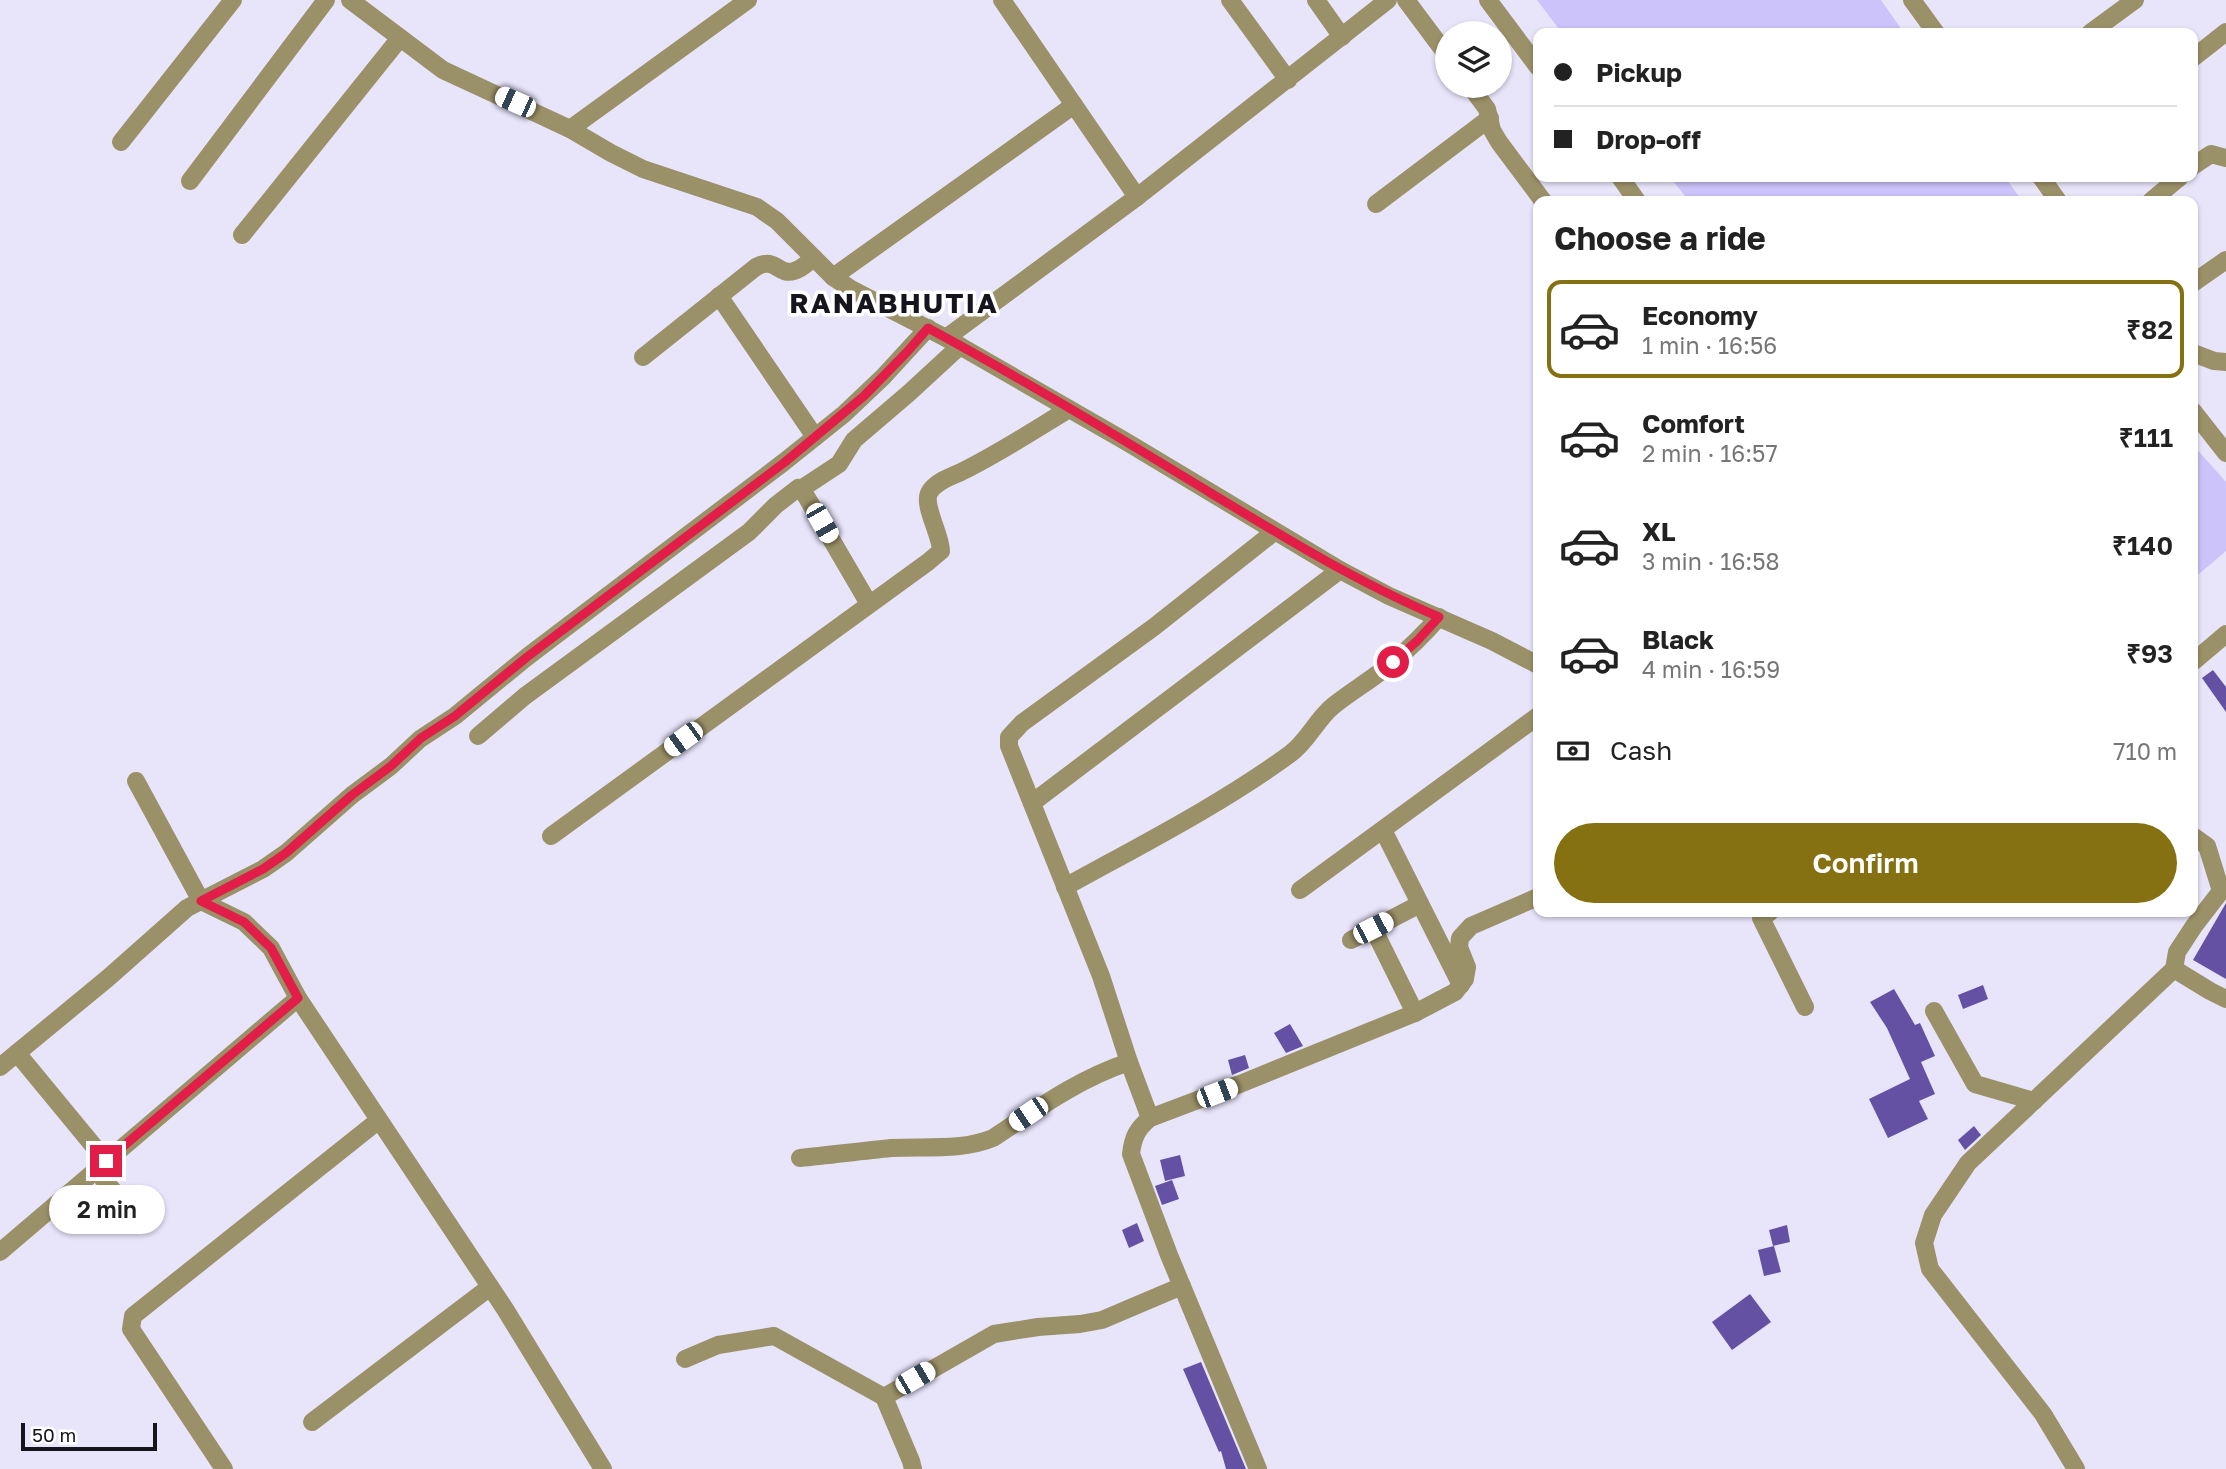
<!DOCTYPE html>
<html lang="en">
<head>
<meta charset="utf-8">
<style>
	:root { --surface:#fff; --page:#f6f6f6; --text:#222; --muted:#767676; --line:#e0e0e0; --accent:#857111 }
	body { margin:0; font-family:"Golos Text",sans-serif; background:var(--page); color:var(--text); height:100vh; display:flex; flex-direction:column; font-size:26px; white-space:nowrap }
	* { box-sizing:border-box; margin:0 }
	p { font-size:23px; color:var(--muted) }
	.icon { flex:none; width:38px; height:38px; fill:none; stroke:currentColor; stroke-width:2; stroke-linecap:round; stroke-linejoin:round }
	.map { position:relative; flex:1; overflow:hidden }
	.drawer { position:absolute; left:1533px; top:196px; width:665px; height:721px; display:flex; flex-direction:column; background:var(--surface); border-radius:14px; box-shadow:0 2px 5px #0004 }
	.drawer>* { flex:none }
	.guide { position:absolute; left:1533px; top:28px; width:665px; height:154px; border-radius:14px; box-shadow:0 2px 5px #0004; display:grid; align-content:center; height:154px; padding:0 21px; background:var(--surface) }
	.controls { position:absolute; left:1435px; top:21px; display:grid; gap:14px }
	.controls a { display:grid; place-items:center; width:77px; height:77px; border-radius:50%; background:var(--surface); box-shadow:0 2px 5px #0004; font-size:35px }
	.scale { position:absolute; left:21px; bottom:18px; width:136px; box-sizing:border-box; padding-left:7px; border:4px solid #16141d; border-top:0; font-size:19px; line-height:24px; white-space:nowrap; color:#16141d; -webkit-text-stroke:5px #fff; paint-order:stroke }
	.end { position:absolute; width:32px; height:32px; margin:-16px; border:9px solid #e11d48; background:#fff; box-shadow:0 0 0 4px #fff }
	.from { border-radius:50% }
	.bubble { position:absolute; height:49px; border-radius:24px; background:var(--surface); box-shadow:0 2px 5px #0004; font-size:23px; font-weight:600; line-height:49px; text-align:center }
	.car { position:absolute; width:21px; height:42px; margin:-21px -10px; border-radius:9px; box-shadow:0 0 5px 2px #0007; background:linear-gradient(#fff 24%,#345 0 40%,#fff 0 76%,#345 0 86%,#fff 0) }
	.guide b { display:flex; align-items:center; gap:24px; height:66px; font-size:26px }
	.guide b+b { border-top:2px solid var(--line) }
	.guide i { width:18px; height:18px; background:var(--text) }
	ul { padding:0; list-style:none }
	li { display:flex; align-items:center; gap:21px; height:98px; margin:0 14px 10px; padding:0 7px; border:4px solid transparent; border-radius:14px }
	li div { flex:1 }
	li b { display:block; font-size:26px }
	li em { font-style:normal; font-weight:600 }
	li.current { border-color:var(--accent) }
	li>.icon { width:63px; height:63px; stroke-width:1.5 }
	h2 { padding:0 21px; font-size:32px; line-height:84px }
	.pay { display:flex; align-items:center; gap:18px; height:77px; padding:0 21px; font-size:26px }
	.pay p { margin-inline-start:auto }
	.action { display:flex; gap:14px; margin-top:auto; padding:14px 21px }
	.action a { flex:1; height:80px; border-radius:42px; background:var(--accent); color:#fff; font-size:28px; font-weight:600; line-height:80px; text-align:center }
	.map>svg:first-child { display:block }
</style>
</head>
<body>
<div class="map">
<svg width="2226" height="1469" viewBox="0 0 2226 1469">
	<rect width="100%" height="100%" fill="#e8e5fb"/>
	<g fill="#ccc3fa">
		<path d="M1537,0H1881L1904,33H1562Z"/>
		<path d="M1670,177H2005L2022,201H1689Z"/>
		<path d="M2193,445L2226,482V551L2193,579Z"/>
	</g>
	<g fill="#6551a3">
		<path d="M2213,670L2226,687V712L2202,678Z"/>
		<path d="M2226,903V979L2193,960Z"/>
		<path d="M1983,985L1988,999L1963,1009L1958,995Z"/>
		<path d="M1894,989L1915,1025L1920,1023L1935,1056L1921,1062L1935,1094L1919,1101L1928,1119L1888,1138L1869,1099L1910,1079L1887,1028L1870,1002Z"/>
		<path d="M1290,1024L1303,1046L1286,1053L1274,1033Z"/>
		<path d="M1245,1055L1249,1068L1232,1075L1228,1060Z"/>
		<path d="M1974,1126L1981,1135L1965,1150L1958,1140Z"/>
		<path d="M1180,1155L1185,1176L1165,1181L1160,1160Z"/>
		<path d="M1172,1180L1179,1199L1162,1205L1155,1186Z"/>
		<path d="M1137,1223L1144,1241L1129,1248L1122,1230Z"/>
		<path d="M1787,1225L1790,1242L1773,1246L1769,1230Z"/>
		<path d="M1774,1246L1781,1272L1764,1276L1758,1250Z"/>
		<path d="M1750,1294L1771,1322L1732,1350L1712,1322Z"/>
		<path d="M1201,1362L1246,1469H1226L1221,1451L1219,1452L1183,1369Z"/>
	</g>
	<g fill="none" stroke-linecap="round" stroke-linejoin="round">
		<g stroke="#9b9168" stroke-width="18">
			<path d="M350,0L443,70L570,129L611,153L643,169L757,207L777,221L833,277L851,289L946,338L1125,441L1340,570L1389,596L1492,641L1538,665"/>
			<path d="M1002,0L1137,197"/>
			<path d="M1230,0L1288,80"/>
			<path d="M1316,0L1342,37"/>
			<path d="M1406,0L1447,55"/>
			<path d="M1488,0L1538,67"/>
			<path d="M1912,0L1936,33"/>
			<path d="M2090,33L2135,0"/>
			<path d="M2193,58L2226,32"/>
			<path d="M1470,86L1487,109L1492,130L1499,142L1543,201"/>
			<path d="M570,129L748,0"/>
			<path d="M121,142L233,0"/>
			<path d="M2193,166L2211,154L2226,158"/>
			<path d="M1620,177L1637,201"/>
			<path d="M2041,177L2058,201"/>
			<path d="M190,181L326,0"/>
			<path d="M2151,201L2180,177"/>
			<path d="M1376,204L1490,118"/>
			<path d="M242,235L400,38"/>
			<path d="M833,277L1074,105"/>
			<path d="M2193,283L2226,260"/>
			<path d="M719,296L815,437"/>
			<path d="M946,338L1137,197L1388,0"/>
			<path d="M2193,353L2214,361L2226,362"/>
			<path d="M643,357L756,267C776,256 778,276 794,271C802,269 808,262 814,258"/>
			<path d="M2193,411L2226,453"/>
			<path d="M801,489L839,464L854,440L909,393L960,346"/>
			<path d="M2193,662L2226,634"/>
			<path d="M478,736L525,696L749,532L776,505L798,488L803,491L869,604"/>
			<path d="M136,781L201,901L244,922L271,948L298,998L505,1309L603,1469"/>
			<path d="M1032,803L1340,570"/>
			<path d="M1383,830L1461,985"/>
			<path d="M551,836L928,562L941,551C941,535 923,506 929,493C935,482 950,477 961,472C998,454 1033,431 1069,409"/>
			<path d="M2193,836L2207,846L2221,891L2194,926L2177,952L2174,969L2210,991L2226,999"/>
			<path d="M1065,887C1141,845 1220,805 1290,754C1308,741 1316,720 1333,706C1352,691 1374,678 1393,662C1410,648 1425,633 1439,617"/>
			<path d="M1300,890L1538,716"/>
			<path d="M1770,912L1761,918L1805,1007"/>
			<path d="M1373,928L1415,1013"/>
			<path d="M1351,940L1420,904"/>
			<path d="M1934,1011L1975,1084L2034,1101"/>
			<path d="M17,1053L106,1161"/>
			<path d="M0,1067L108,978L187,908L263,869L286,853L352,795L391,766L420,739L455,716L527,657L784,462L844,414L883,377L928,328"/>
			<path d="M1150,1118L1129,1062L1101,976L1009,746V737L1022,723L1154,627L1274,532"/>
			<path d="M800,1158C830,1155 861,1151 891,1148C924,1146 962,1151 993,1138C1037,1109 1078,1079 1129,1062"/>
			<path d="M96,1170L115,1193"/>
			<path d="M0,1252L298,998"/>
			<path d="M685,1359L718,1345L774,1336L884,1397"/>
			<path d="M312,1422L490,1287"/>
			<path d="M224,1469L131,1329L133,1316L379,1120"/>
			<path d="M913,1469L911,1461L884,1397L994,1334L1038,1327L1080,1324L1102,1320L1182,1286"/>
			<path d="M1258,1469L1169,1255L1131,1154C1133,1137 1137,1129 1150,1118L1240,1084L1415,1013L1455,992L1465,979L1467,967L1459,947L1460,938L1471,926L1538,897"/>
			<path d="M2076,1469L2043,1414L1930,1269L1924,1243L1933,1215L1968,1163L2174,969"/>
		</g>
	</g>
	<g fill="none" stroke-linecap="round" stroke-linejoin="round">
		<path stroke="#e11d48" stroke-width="9" d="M106,1161L298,998L271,948L244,922L201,901L263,869L286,853L352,795L391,766L421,738L455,716L527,657L785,462L864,396L907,352L928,328C1017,376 1104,428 1191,481C1272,530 1352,580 1439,617L1417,641L1393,662"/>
	</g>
	<g text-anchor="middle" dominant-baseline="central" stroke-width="7" stroke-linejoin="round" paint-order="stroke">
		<g font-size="28" font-weight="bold" letter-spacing="2" fill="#16141d" stroke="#fff">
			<text x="894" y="302">RANABHUTIA</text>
		</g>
	</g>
</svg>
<div class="controls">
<a><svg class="icon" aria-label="layers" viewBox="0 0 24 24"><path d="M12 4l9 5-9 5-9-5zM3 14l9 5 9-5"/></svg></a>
</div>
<div class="scale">50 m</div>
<i class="end from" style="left:1393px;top:662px"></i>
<i class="end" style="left:106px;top:1161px"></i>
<div class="bubble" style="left:49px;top:1185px;width:116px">2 min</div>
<i class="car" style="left:515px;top:102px;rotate:294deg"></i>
<i class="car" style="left:822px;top:523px;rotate:150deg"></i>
<i class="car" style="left:683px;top:739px;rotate:234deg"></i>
<i class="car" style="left:1373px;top:928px;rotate:63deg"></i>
<i class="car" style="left:1217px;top:1093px;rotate:69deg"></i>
<i class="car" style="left:1028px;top:1114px;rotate:236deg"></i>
<i class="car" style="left:915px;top:1378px;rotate:60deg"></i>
<div class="guide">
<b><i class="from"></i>Pickup</b>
<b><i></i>Drop-off</b>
</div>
<section class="drawer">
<h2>Choose a ride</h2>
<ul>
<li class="current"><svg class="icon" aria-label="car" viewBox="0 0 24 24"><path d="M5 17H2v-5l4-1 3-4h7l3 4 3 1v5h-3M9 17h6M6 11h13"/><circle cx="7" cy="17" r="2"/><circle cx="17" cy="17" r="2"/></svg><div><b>Economy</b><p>1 min · 16:56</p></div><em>₹82</em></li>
<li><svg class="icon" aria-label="car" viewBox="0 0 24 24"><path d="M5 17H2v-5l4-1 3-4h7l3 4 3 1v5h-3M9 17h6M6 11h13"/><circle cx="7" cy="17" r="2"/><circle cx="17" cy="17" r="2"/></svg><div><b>Comfort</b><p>2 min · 16:57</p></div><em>₹111</em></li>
<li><svg class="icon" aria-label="car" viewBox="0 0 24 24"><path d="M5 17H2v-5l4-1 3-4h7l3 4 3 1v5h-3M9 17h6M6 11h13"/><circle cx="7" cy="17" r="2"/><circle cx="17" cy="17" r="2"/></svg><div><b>XL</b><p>3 min · 16:58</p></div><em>₹140</em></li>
<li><svg class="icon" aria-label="car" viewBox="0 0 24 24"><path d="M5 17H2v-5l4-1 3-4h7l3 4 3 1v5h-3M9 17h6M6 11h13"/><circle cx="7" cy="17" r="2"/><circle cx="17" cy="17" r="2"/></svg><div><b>Black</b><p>4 min · 16:59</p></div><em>₹93</em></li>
</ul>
<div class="pay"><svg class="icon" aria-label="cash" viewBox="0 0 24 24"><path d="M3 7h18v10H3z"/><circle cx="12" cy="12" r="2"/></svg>Cash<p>710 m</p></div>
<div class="action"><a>Confirm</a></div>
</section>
</div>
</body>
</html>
